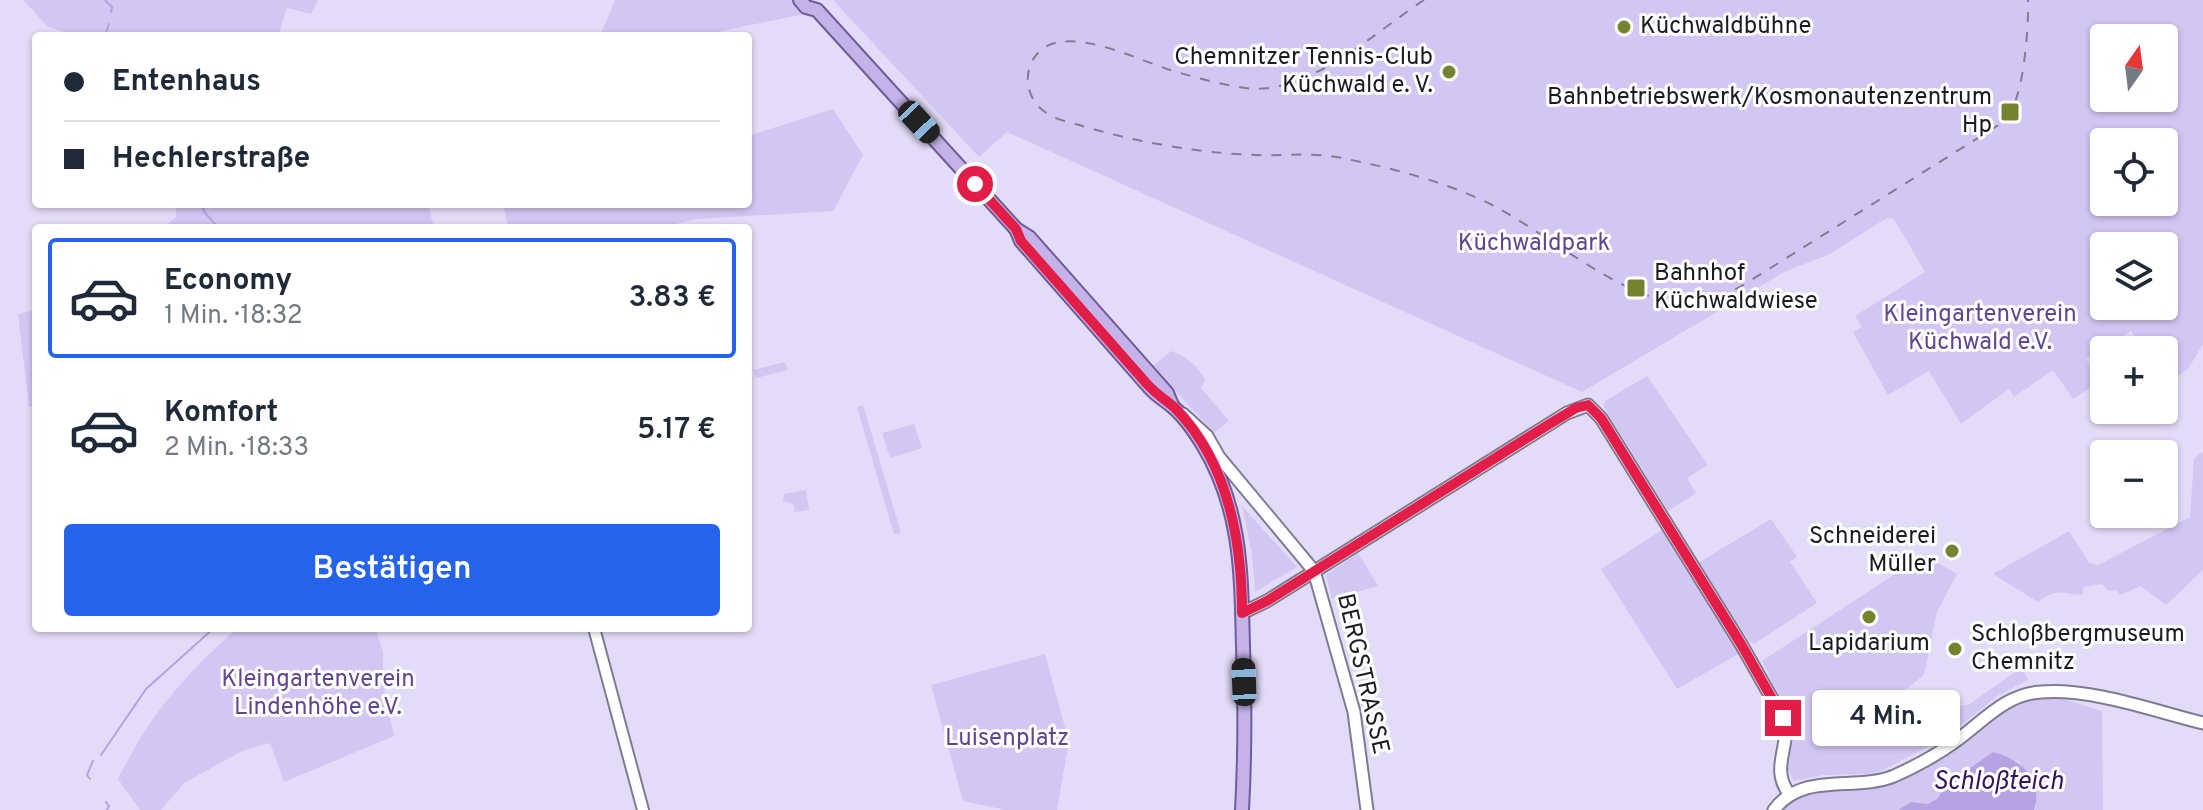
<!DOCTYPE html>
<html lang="de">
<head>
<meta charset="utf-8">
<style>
	:root { --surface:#fff; --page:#f2f2f3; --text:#1f2937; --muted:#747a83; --line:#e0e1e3; --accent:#2563eb }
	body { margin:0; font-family:Overpass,sans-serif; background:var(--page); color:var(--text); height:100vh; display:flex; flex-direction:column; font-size:30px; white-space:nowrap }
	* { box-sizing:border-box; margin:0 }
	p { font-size:26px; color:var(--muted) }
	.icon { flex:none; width:44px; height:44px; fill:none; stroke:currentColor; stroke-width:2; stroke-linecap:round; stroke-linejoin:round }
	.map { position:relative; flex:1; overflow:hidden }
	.panel { position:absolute; left:32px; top:224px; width:720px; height:408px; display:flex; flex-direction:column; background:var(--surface); border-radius:8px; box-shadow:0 2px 6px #0004 }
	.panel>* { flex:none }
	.top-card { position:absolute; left:32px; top:32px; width:720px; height:176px; border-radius:8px; box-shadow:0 2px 6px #0004; display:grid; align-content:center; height:176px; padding:0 32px; background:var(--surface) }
	.needle { width:52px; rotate:14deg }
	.controls { position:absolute; left:2090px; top:24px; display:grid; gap:16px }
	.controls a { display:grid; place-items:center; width:88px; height:88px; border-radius:8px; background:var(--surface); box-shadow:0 2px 6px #0004; font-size:40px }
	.end { position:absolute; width:36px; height:36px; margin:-18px; border:10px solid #e11d48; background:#fff; box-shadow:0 0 0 4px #fff }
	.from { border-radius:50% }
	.bubble { position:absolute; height:56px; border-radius:8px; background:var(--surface); box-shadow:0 2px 6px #0004; font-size:26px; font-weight:600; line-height:56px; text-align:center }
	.car { position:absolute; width:24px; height:48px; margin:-24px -12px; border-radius:10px; box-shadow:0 0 6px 2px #0007; background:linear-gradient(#222 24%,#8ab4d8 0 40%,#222 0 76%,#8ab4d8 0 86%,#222 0) }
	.top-card b { display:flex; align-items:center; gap:28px; height:76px; font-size:30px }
	.top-card b+b { border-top:2px solid var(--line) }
	.top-card i { width:20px; height:20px; background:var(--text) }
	ul { padding:14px 0 0; list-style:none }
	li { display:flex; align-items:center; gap:24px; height:120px; margin:0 16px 12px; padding:0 16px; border:4px solid transparent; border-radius:8px }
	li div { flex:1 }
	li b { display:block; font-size:30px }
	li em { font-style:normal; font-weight:600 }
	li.active { border-color:var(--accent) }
	li>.icon { width:72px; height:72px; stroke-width:1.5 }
	.button { display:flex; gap:16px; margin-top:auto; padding:16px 32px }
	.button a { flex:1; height:92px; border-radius:8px; background:var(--accent); color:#fff; font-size:32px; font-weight:600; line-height:92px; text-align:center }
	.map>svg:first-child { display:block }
</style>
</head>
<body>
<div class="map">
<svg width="2203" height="810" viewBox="0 0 2203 810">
	<rect width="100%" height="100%" fill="#e3dcf9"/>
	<g fill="#d2c6f3" fill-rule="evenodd">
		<path d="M23,0H318L311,14L287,8L278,36H77L48,27Z"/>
		<path d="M615,0H797L809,13L698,36H600Z"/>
		<path d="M833,0H2203V344L2188,369L2164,385V350H2143L2131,331L2086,359L2099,382L2073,399L2053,370L2014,397L2009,389L1961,424L1929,371L1888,395L1853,332L1862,327L1855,316L1925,272L1894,219L1887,218L1828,255L1786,271L1582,392L1007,132L979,157ZM2104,38H2164V98H2104ZM2104,142H2164V202H2104ZM2164,246V306H2104V246Z"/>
		<path d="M833,109L863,155L833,211L696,219L676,224L677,228H508L503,204H748V136Z"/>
		<path d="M176,204H428L434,228H163L176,217Z"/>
		<path d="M36,310V406L29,407L18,314Z"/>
		<path d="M1171,351C1186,356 1198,366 1205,380L1201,388L1229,421L1214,433L1153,366Z"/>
		<path d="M785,362L788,370L756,378L753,370Z"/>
		<path d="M1647,376L1708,465L1687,478L1696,493L1668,511L1604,407L1605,401Z"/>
		<path d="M863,405L901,533L894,534L857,407Z"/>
		<path d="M914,424L922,448L890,458L882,433Z"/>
		<path d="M2203,452V570L2166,605L2141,586L2121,595L2116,590L2108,591L2102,584L2083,587V595C2062,594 2058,587 2038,602L1993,574L2069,531L2089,563L2098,565L2190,517L2194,458Z"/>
		<path d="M806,490L809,510L795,512L793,504L783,501L784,494Z"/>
		<path d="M1242,506L1297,567L1255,592L1252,554Z"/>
		<path d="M1771,519L1797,557L1790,562L1817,603L1754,644L1749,641L1698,563Z"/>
		<path d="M1662,530L1740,653L1677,689L1601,569Z"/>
		<path d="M1358,553L1378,586L1332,599L1326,575Z"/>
		<path d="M1924,555L1957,574L1937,612L1924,675L1901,693L1930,728L1946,719L1939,711L1941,710L1970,704L2022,667L2028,680L1999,695L1946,737L1881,771L1867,774L1823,775L1794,781L1788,770L1794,725L1762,661Z"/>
		<path d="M237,628H375L383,652V681L394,736L284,782L270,743L244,750L184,783L161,810H140L118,779C152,711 182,679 237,628Z"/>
		<path d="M1045,654L1069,742L1057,810H1006L963,801L931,685Z"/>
		<path d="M2055,696L2102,711L2103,810H2034L2036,807L2020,762L1993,752L1966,771L1944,789L1937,799L1929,804L1911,802L1898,810H1776L1787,795L1894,777L2018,700Z"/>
	</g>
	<path fill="#b4a2e2" d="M1993,752C2020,758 2044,780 2034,810H1898L1911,802L1928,804L1937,799L1944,789L1966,771Z"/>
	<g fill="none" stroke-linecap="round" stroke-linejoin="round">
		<g stroke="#b4a2e2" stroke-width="2">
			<path d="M105,0L112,7L111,12"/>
			<path d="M105,35L109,24"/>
			<path d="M201,204L205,213L219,228"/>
			<path d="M101,755L146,689L214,628"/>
			<path d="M90,779L87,775L93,761"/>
			<path d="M106,802L109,806L107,810"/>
		</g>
		<g stroke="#817a94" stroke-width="14">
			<path id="tertiary" d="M594,628L643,810"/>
		</g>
		<g stroke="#817a94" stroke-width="15">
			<g id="secondary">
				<path d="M1183,414L1207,436L1219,457L1314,571L1354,712L1367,810"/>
				<path d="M1242,613L1267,601L1567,413L1588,405L1601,418L1741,644L1783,718C1793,745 1768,767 1790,795"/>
				<path d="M1774,810C1802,771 1855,792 1894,776C1914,767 1935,756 1953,743C1981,724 2004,694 2041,692C2092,688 2154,711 2203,723"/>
			</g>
		</g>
		<g stroke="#6f5c9a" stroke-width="16">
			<g id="primary">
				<path d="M800,0L806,7L817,10L1016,229L1029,237L1159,384L1167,393L1172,405"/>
				<path d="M1016,229L1021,241C1064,290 1107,339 1150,388C1157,396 1165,400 1173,407C1185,417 1195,432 1203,445C1242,510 1241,573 1243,646C1245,701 1245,755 1242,810"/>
			</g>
		</g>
		<use href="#tertiary" stroke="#fff" stroke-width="10"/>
		<use href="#secondary" stroke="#fff" stroke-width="11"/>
		<use href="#primary" stroke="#c4b2e8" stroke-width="12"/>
		<path stroke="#827d91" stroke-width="2" stroke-dasharray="10 10" stroke-linecap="butt" d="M1424,0C1375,32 1307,97 1245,88C1219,84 1193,77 1167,69C1138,59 1091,37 1060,42C1045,44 1033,54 1029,69C1025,86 1031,102 1045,112C1054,119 1068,122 1079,125C1136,142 1196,153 1256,155C1285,156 1313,152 1342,158C1391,168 1439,180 1484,201C1542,228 1619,299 1681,303C1705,305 1724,296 1745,284L1997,126C2001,122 2007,118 2010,112C2024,92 2029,25 2028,0"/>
	</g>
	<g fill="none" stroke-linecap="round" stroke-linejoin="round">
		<path stroke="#e11d48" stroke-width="10" d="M975,184L1016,229L1021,241L1147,384C1157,395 1166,400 1175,408C1228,462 1242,540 1242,613L1267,601L1551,423L1576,408L1588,405L1601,418L1741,644L1783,718"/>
	</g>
	<g fill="#75822f" stroke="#fff" stroke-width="3">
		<circle cx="1624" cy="27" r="8"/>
		<circle cx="1449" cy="72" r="8"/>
		<rect x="2000" y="102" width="20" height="20" rx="4"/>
		<rect x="1626" y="278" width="20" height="20" rx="4"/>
		<circle cx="1952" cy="551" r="8"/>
		<circle cx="1869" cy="617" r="8"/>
		<circle cx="1955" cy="649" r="8"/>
	</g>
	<g text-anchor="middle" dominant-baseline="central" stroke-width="6" stroke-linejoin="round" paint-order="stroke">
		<g font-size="24" fill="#1c1a24" stroke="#fff" text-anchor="start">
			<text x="1640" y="27">Küchwaldbühne</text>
			<text x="1433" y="58" text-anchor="end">Chemnitzer Tennis-Club<tspan x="1433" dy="28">Küchwald e. V.</tspan></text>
			<text x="1992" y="98" text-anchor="end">Bahnbetriebswerk/Kosmonautenzentrum<tspan x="1992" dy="28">Hp</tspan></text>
			<text x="1654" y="274">Bahnhof<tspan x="1654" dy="28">Küchwaldwiese</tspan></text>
			<text x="1936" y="537" text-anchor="end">Schneiderei<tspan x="1936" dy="28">Müller</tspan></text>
			<text x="1971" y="635">Schloßbergmuseum<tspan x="1971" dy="28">Chemnitz</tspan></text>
			<text x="1869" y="644" text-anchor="middle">Lapidarium</text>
		</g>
		<g font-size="24" fill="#604592" stroke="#fff">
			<text x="1534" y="244">Küchwaldpark</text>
			<text x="1980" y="315">Kleingartenverein<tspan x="1980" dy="28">Küchwald e.V.</tspan></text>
			<text x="318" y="680">Kleingartenverein<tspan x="318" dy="28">Lindenhöhe e.V.</tspan></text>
			<text x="1007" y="739">Luisenplatz</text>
		</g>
		<g font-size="24" fill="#1c1a24" stroke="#fff">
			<text transform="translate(1362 674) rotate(77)">BERGSTRASSE</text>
		</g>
		<g font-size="26" font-style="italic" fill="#33135e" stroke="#fff">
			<text x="1998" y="782">Schloßteich</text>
		</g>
	</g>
</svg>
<div class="controls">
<a><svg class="needle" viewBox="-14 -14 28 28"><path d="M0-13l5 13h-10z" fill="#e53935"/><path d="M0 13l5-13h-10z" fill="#747a83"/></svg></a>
<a><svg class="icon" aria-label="locate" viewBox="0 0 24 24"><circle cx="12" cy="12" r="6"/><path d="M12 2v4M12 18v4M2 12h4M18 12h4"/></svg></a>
<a><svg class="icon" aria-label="layers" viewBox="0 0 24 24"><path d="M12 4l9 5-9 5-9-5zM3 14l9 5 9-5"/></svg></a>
<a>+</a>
<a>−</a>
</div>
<i class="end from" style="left:975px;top:184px"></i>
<i class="end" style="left:1783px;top:718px"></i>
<div class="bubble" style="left:1812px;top:690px;width:148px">4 Min.</div>
<i class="car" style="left:919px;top:122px;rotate:137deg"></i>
<i class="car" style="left:1244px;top:682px;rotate:358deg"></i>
<div class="top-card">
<b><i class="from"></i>Entenhaus</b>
<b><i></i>Hechlerstraße</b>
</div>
<section class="panel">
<ul>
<li class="active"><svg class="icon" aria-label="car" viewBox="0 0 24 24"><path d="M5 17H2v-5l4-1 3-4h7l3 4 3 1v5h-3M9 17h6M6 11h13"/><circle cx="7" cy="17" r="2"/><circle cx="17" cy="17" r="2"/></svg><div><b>Economy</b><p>1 Min. · 18:32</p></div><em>3.83 €</em></li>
<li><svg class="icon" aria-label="car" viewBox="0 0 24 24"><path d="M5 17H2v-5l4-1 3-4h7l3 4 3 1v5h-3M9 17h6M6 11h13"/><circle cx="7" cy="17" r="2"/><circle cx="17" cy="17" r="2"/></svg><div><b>Komfort</b><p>2 Min. · 18:33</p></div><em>5.17 €</em></li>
</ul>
<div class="button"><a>Bestätigen</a></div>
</section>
</div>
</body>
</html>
